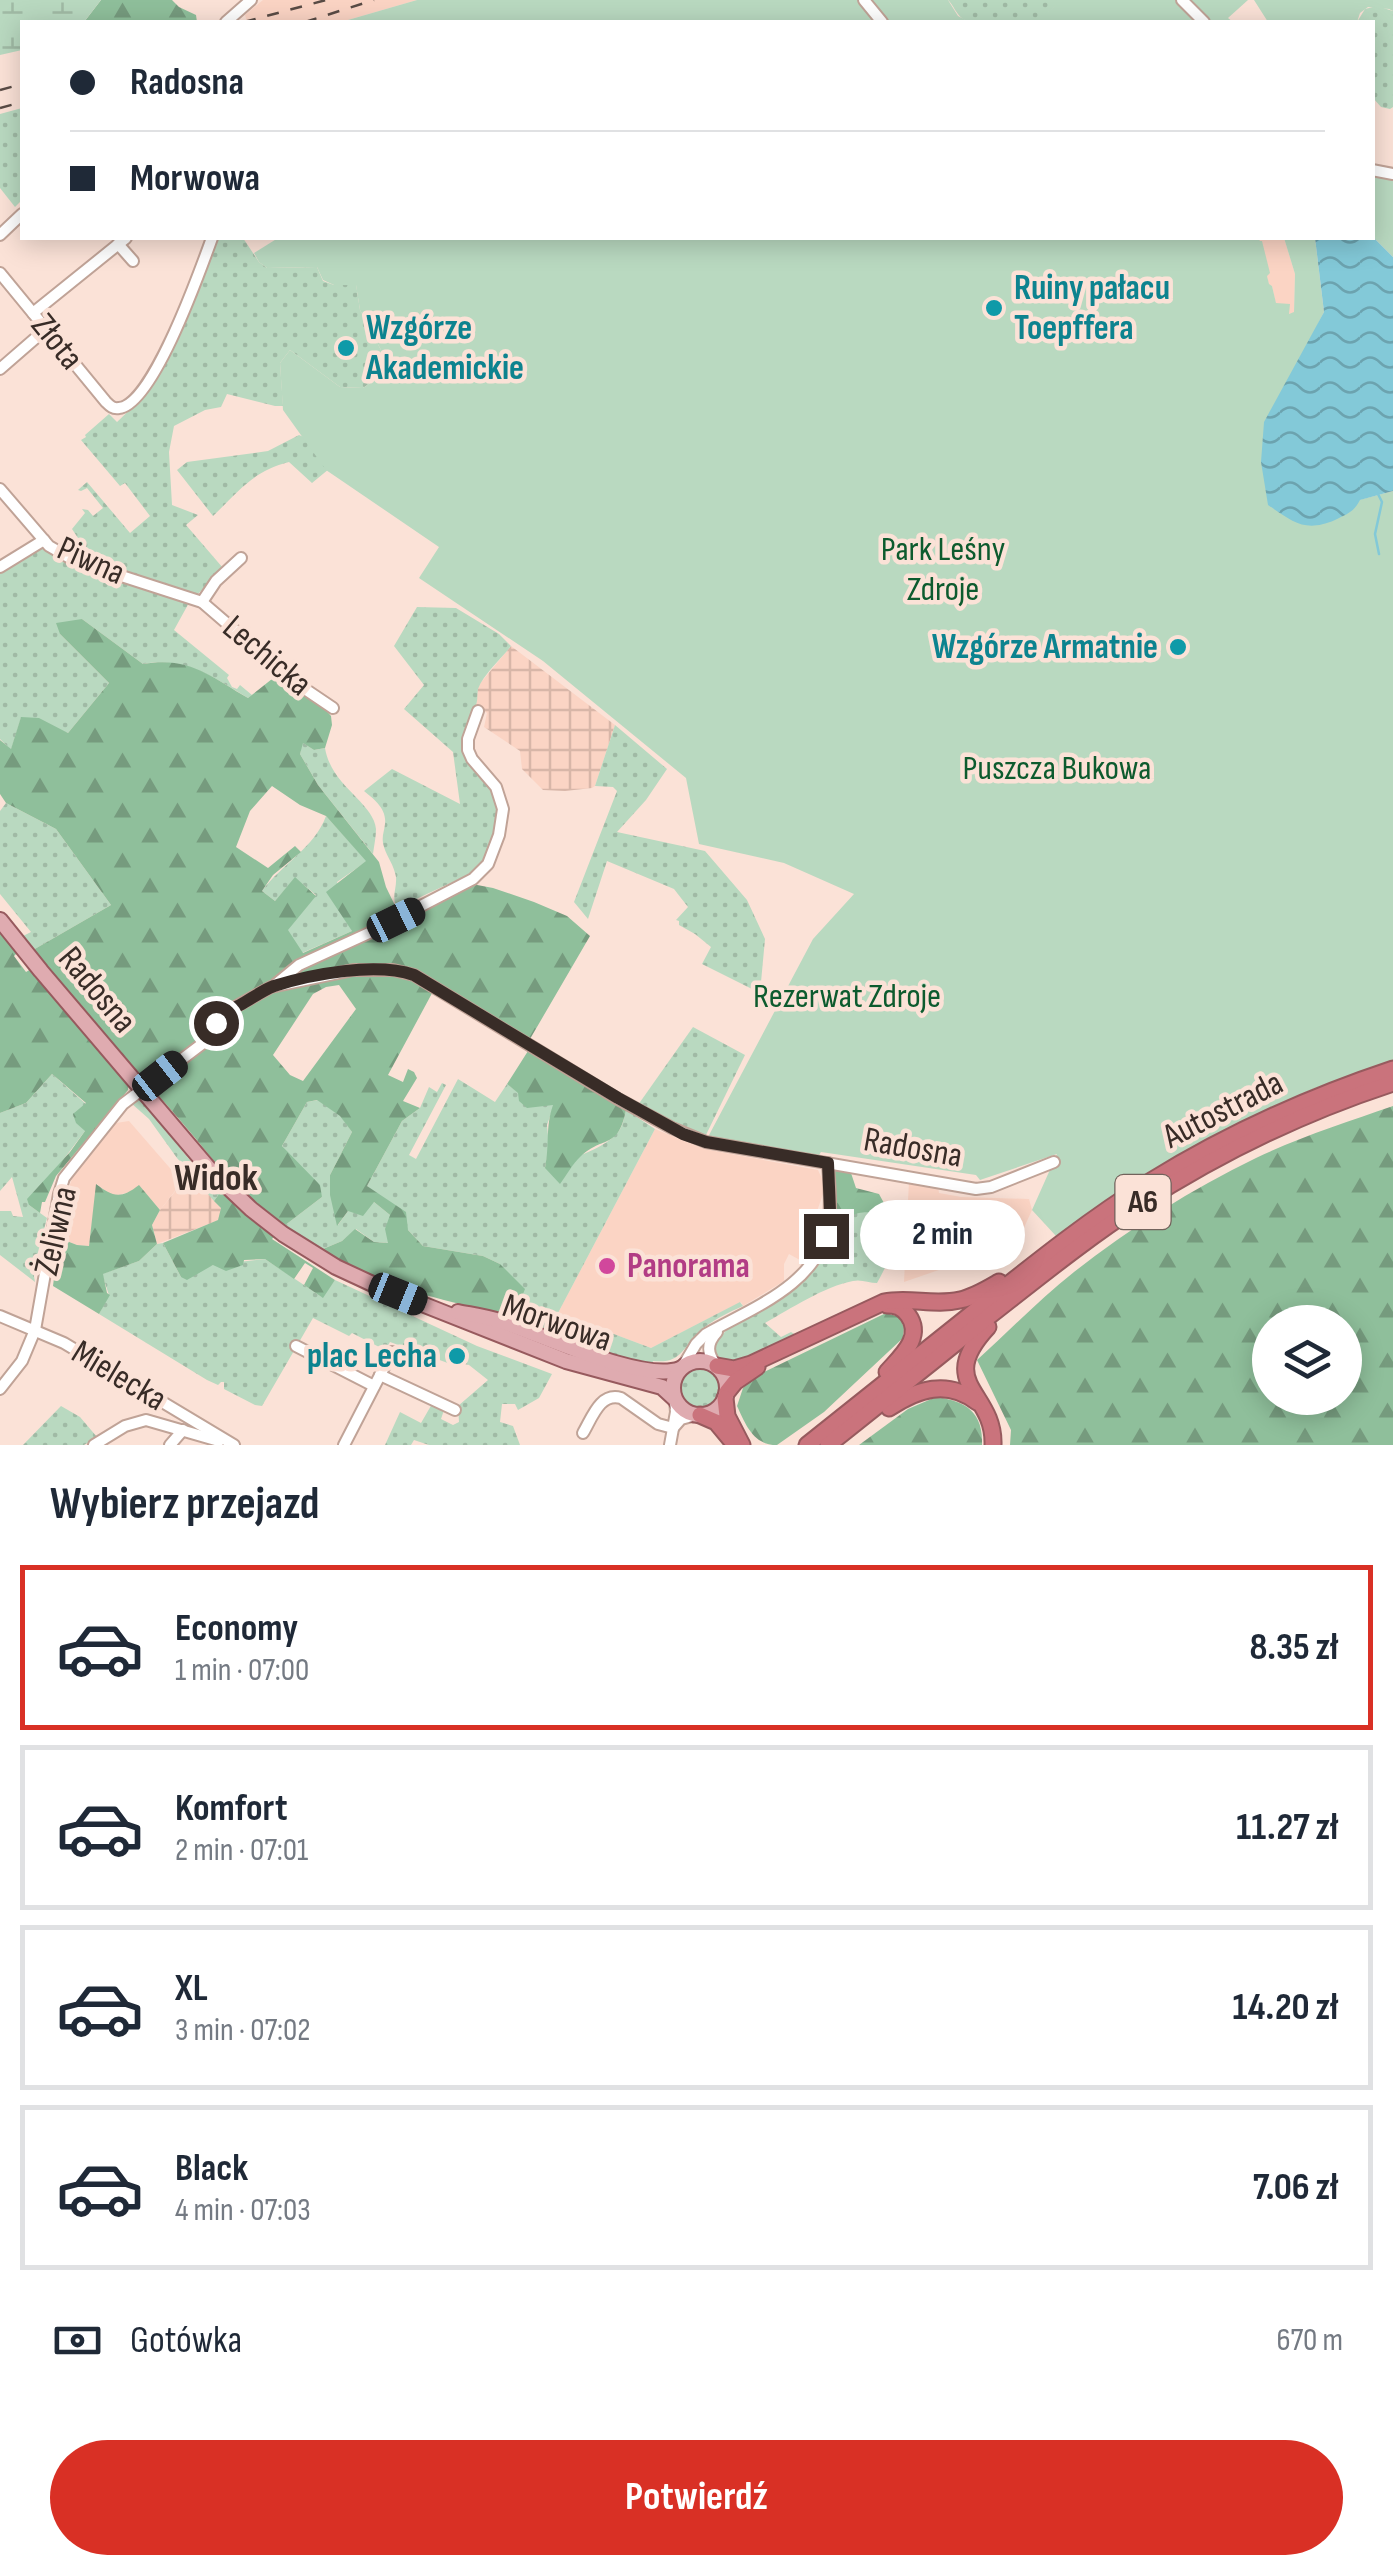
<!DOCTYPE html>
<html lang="pl">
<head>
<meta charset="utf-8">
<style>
	:root { --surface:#fff; --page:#f2f2f3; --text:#1f2937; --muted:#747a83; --line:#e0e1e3; --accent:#d93025 }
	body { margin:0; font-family:"Sofia Sans Condensed",sans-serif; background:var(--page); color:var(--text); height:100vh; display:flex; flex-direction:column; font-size:38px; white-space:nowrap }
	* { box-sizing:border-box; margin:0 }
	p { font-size:32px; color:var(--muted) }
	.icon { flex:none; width:55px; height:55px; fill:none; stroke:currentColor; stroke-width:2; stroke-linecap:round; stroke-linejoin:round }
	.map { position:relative; height:1445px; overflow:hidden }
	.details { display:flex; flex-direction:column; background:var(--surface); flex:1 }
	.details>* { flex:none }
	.banner { position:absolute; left:20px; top:20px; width:1355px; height:220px; border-radius:0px; box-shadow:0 5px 25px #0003; display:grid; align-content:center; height:220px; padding:0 50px; background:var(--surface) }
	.buttons { position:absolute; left:1252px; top:1305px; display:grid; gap:20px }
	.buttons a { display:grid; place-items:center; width:110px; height:110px; border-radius:50%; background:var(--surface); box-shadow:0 5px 25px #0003; font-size:50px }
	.end { position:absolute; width:45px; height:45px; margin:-22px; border:12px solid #382c27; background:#fff; box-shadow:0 0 0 5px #fff }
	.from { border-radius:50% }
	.bubble { position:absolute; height:70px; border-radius:35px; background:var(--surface); box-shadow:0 5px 25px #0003; font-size:32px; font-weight:700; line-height:70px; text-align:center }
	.car { position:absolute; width:30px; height:60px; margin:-30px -15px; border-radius:12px; box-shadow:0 0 8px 2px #0007; background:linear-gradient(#222 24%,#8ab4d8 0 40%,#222 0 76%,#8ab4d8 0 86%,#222 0) }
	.banner b { display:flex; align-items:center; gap:35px; height:95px; font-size:38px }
	.banner b+b { border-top:2px solid var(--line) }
	.banner i { width:25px; height:25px; background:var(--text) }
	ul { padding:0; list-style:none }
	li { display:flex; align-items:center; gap:30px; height:165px; margin:0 20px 15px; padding:0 30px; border:5px solid var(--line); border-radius:0px }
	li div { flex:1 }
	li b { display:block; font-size:38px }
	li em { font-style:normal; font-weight:700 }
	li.selected { border-color:var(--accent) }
	li>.icon { width:90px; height:90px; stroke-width:1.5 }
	h2 { padding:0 50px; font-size:45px; line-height:120px }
	.pay { display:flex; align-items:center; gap:25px; height:110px; padding:0 50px; font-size:38px }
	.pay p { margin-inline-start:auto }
	.primary-button { display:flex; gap:20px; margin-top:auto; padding:20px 50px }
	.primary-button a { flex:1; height:115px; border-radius:60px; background:var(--accent); color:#fff; font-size:40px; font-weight:700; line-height:115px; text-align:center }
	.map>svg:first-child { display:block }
</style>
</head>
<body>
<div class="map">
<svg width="1393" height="1445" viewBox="0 0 1393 1445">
	<defs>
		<pattern id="industrial-grid" width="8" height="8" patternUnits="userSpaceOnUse" patternTransform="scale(2.5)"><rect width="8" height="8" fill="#fbd4c4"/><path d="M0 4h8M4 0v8" fill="none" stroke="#d8b6a8"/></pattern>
		<pattern id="grass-dots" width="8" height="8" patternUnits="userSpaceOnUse" patternTransform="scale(2.5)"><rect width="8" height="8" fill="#b9d9c0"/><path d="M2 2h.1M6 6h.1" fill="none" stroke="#a0baa5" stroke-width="1.8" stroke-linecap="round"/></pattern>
		<pattern id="forest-firs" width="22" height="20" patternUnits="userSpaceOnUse" patternTransform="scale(2.5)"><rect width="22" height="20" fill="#8fbf9b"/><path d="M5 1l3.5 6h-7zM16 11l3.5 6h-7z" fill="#769b7e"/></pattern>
		<pattern id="wetland-marsh" width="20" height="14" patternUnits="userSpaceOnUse" patternTransform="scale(2.5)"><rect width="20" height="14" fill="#b9d9c0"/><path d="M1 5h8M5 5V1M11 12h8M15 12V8" fill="none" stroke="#a0baa5"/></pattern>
		<pattern id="water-waves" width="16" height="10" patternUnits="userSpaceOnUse" patternTransform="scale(2.5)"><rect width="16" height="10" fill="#83c9d8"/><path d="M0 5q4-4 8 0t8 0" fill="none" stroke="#6ca3af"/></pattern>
	</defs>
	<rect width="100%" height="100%" fill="#fbe2d7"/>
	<g fill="#fbd4c4">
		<path d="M263,0H417L341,22H247L245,15Z"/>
		<path d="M1258,238H1284L1295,274L1294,313L1288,314L1276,304L1272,286L1269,285Z"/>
		<path d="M129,1121L182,1182L160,1210L139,1186L130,1192L118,1195L109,1194L97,1184L89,1246L77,1245L59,1238L66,1195L72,1179L116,1123Z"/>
		<path d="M655,1129L704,1149L818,1170L823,1181V1194L800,1260L789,1254L784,1264V1281L743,1306L741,1302L651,1348L558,1313Z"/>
		<path d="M909,1181L938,1186L939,1193L961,1197L1029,1199L1032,1210L1017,1243L904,1282Z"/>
	</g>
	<g fill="url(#industrial-grid)">
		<path d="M511,646L615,725L595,786L592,788L565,791L543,790L522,769L520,751L484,727L487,713L476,705L478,686Z"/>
		<path d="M188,1170L221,1208L219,1220L157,1244L152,1225L160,1210L186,1178Z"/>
	</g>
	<g fill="url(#grass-dots)">
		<path d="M948,0H1057V5C1050,11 1044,16 1036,19C1023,23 974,26 963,19C956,14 954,6 948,0Z"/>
		<path d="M1377,6L1393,11V107L1390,109L1381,107L1373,98L1372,22H1357L1365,9Z"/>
		<path d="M22,108V200L15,207L0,188V114Z"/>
		<path d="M216,238H243L259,262L267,268L317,267L323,281L334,285L356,284L360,310L381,350V369L376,379L363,388L340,387L290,350L280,363L283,406H275L227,394L221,407L205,410L174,426L169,452L172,505L198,515L186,525L223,568L196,596L70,555L82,544L72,529L85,513L82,509L88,510L93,516L103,508L87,488L81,491L78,490L87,482L130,533L150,516L125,483L120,486L81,440L86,437L85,435L109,414L117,422L142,398L163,365Z"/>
		<path d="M299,435L313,441L329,469L312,483L289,462C253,471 239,491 213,516L177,470L187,462L268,451Z"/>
		<path d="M42,548L190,601L174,630L229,675L227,678L232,687L237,689L240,685L252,695L248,698C213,677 186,657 143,664L82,619L60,634L109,683L68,733L21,718L11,750L0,739V574Z"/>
		<path d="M417,607L456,608L499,634L511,646C501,659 483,675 478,689C477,694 478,700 476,705C472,717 463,727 463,741C463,766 476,769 489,785C508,809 496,852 476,871L397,908C391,896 397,889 396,877C394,865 387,857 384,847C381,837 384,833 385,824C387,809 374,799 364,791L392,769L460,804L453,752L404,709L424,685L394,646Z"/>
		<path d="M615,725L667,769L646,800L617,832L705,851L747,900L765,939L760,993L702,964L711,947L695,934L679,925V921L676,920L688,907L674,889L607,861L588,919L574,902L617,791L613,787L595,786Z"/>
		<path d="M302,742L314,750L325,748C331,786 374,803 376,829C376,837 374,846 373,854L318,785L300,754Z"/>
		<path d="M6,803L56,829L111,905L33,950L21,937L31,932L0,894V811Z"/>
		<path d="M326,816L367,861L337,882L352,931L302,953L287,930L316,895L295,878L275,901L262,891C281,865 315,847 326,816Z"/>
		<path d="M693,1027L745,1055L704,1139L670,1124L638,1105Z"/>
		<path d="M52,1074L86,1104L85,1131L29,1205L47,1218L33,1271L35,1282L0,1255V1211H11L13,1216L23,1217L12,1177L0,1191V1113L26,1103Z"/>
		<path d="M458,1079L495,1102L507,1084L519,1093L554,1105L547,1125L549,1146L545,1168C566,1160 604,1150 618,1132C623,1126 624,1118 626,1110L655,1129L558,1313L651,1348L740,1302L743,1306C729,1312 711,1321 700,1331C682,1348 682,1364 653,1361L652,1365L611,1355L463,1309V1306L486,1310L500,1264L483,1256L423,1246L367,1186L402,1121L420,1108L429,1087L437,1092L442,1083L446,1085L409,1155L416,1159Z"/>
		<path d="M139,1097L188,1158L220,1193L214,1201L177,1158L149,1119L131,1103Z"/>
		<path d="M318,1100L341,1116L352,1132L330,1175L338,1225L348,1211L374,1202L390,1215L389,1243L374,1242L356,1229L342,1241L323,1249L284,1226L322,1197L282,1146L307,1102Z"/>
		<path d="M861,1211L890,1214C900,1241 890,1259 877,1283C869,1283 861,1279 853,1281C825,1286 790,1309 765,1323L781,1337L791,1332L799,1337C780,1344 756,1348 742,1364L718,1360C701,1331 770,1304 790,1290C800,1283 812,1274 819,1264C835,1240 831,1223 861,1211Z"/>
		<path d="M163,1243L181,1277L213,1265L265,1259L322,1297L335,1280L477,1346L552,1374L539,1398L518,1410L515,1404H502L500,1422L513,1426L520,1445H429L414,1440L411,1445H385L400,1412L421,1423L432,1404L444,1410L441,1419L453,1425L459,1422L458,1406L488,1380L469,1365L460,1363L456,1366L390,1342L385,1350L352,1333L349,1336L313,1318L262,1406L255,1405L224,1389V1382H221L218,1385L207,1380L99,1314L109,1295L102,1274L139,1261L157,1244Z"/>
		<circle cx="700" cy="1388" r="20"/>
		<path d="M61,1406L80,1417L97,1437L84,1445H23Z"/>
	</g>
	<g fill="url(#forest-firs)" fill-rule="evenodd">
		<path d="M101,0H172L179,7L196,15L197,22H84Z"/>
		<path d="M82,619L143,664C189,656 210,676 248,698L277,675L325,709L331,716L332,725L325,748L314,750L303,743L300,754L318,785L379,862L386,887L403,922L472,884L493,888L534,902L567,916L590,936L530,1039L437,984L388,1075L403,1082L408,1069L414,1072L417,1078L403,1101L420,1108L402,1121L367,1186L406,1212L408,1230L423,1246L483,1256L500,1264L525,1289L514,1317C452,1301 376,1289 323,1249L342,1241L355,1229L374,1242L388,1243L385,1229L390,1215L374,1202L363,1216L348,1211L337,1226L330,1195V1175L352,1132L340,1116L317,1100L307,1102L282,1146L320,1185L322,1197L284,1226L272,1239L335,1280L323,1298L304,1285L313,1268L305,1263L294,1279L265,1259L244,1260L243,1265L226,1271L213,1265L187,1280L181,1277L163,1243L218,1220L221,1208L214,1201L229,1180C167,1100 96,1029 33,950L111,905L56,829L6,803L0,794V740L11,749L21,717L39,718L68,733L109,683L60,634L56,623ZM272,786L300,805L326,816L366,861L326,892L352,931L303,953L288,930L316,896L295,877L275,901L262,891L273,875L301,852L295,846L268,868L236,847L250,811ZM339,985L356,1009L303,1081L290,1075L273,1055L313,994L326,987Z"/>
		<path d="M0,931L17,953L14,956L26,972L31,969L128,1086V1090L56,1176L45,1202H42L40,1213L29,1205L27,1199L70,1152L85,1131L76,1123L73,1114L86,1103L52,1074L26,1103L0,1113Z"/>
		<path d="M528,1051L626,1110C618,1150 604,1135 581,1156C573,1163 566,1176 560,1184L545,1168C550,1144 545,1128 553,1105L527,1108L519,1101L518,1093L507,1084Z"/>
		<path d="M1393,1106V1445H1010L1011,1430L977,1360C1009,1331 1040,1299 1074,1272C1130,1228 1192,1189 1256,1158C1300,1137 1347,1122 1393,1106ZM1270,1322H1345V1398H1270Z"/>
		<path d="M831,1166L851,1173L856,1188L879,1194L890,1214C858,1211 857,1209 833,1231L835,1197Z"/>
		<path d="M96,1184C112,1196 120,1200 139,1185L160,1210L152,1225L157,1244L139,1261L103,1274L107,1293L110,1295L99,1314L53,1286L59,1238L77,1245L89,1246Z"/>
		<path d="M886,1313L900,1317L904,1328L903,1338L824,1412L777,1445C753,1445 746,1425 737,1406L743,1388L758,1375Z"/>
		<path d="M936,1397C967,1401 983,1413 982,1445H859L908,1409Z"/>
	</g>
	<path fill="url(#wetland-marsh)" d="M0,0H101L84,22H22V50L0,55Z"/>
	<g fill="#b9d9c0">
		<path d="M417,0H948L958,16L970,22H341Z"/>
		<path d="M1057,0H1248L1228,18L1233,22H1011C1031,19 1040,20 1056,5Z"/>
		<path d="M1254,0H1393V11L1389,9L1368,7L1360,13L1357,22H1268Z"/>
		<path d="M1372,162L1375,165L1393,169V257L1373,237Z"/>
		<path d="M278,238H1258L1260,241H1262L1270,273L1267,276L1269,284L1272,286L1276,303L1290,304L1289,314L1294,312L1295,274L1284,238H1315L1324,312L1301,358L1359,500L1393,491V1061L1315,1088L1228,1128L1153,1170L1056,1236L1032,1210L1057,1154L980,1180L976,1175L821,1152L819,1155L708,1137L813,939L854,894L784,863L699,844L686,778L543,661L419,578L439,547L326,470L283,410L280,363L290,350L340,387L363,388L376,379L381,369V350L360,310L356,285H334L323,280L317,267L267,268L259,262L254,253Z"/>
	</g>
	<path fill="url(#water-waves)" d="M1373,237L1393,257V491L1360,500C1354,512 1347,514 1335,520C1305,533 1293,522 1268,505L1261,462L1264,422L1324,312L1315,238Z"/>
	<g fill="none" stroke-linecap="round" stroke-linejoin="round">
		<path stroke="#83c9d8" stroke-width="2.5" d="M1378,494L1382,502L1375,534L1379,554"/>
		<g stroke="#c0a397" stroke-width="14">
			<g id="minor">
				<path d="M864,0L882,22"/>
				<path d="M1182,0L1204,22"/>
				<path d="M226,22L251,0"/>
				<path d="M1372,170L1393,174"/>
				<path d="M0,235L22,214"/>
				<path d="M118,244L133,261"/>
				<path d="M0,273L106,402C110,406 113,409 119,408C153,405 201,268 212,238"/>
				<path d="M33,313L126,238"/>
				<path d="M0,369L46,329"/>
				<path d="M0,489L49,546L75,561L202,602L296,683L333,708"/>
				<path d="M0,567L44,540"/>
				<path d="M202,602L216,581L241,558"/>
				<path d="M276,984L299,965L369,933L473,879L488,864L499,835L503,809L496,787L472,759L468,750V739L478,711"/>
				<path d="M0,1316L64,1343L234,1445"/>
				<path d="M296,1346L374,1386"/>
				<path d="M683,1366L696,1344L706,1334C752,1308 819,1284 828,1225C832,1205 829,1183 828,1163"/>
				<path d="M717,1366C707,1354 706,1344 717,1332"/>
				<path d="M380,1375L455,1410"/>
				<path d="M0,1389L22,1361L35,1330L59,1194L64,1178L123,1104L202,1044L211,1034L219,1016L271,987L353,970H393L414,975L618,1099L672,1128L706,1142L976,1189L991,1187L1054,1162"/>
				<path d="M673,1428L681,1419L696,1415"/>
				<path d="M583,1433C592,1418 600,1392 621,1398L658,1424L673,1428"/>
				<path d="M94,1445L125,1426L146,1420L219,1441"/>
				<path d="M170,1445L183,1430"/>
				<path d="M344,1445L392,1352"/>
				<path d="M670,1445L676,1412L675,1400"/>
			</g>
		</g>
		<g stroke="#975a5e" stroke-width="18">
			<g id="major">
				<path d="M0,920L41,971L212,1172L251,1209L283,1234L336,1267L379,1287L566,1361L662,1387L674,1398"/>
				<path d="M458,1312C473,1315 488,1317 503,1322C543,1335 642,1383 680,1369"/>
				<circle cx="700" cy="1388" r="27"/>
			</g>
		</g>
		<g stroke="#975a5e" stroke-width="19">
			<g id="highway">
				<path d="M887,1305C896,1305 902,1307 908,1315C924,1337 901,1356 887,1372"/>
				<path d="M988,1327C934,1385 995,1391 993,1445"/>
				<path d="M717,1366L734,1369L751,1364L884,1302C909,1297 935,1306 960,1300C974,1297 987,1289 999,1282"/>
				<path d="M727,1392L735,1382L757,1367"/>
				<path d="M725,1398L727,1416L742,1445"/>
				<path d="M889,1408C918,1389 947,1379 977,1402"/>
				<path d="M700,1415L716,1422L731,1440"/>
				<path d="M807,1445C864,1399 922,1353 980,1307C1035,1263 1091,1218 1151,1181C1227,1134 1309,1097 1393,1069"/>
				<path d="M828,1445C882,1402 935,1360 988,1317C1038,1278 1087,1238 1140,1204C1219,1153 1304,1112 1393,1083"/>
			</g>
		</g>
		<use href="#minor" stroke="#fff" stroke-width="10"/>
		<use href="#major" stroke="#dfabb0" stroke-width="14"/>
		<use href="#highway" stroke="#ca737c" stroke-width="15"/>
		<g stroke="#594b45" stroke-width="2.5" stroke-dasharray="12 12" stroke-linecap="butt">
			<path d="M244,22L326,0"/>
			<path d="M305,22L374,0"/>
			<path d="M0,90L22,84"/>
			<path d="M0,108L22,102"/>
		</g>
	</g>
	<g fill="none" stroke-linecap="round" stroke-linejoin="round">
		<path stroke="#382c27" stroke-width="12" d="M216,1023C221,1013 230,1010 240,1005C251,999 263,990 274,986C312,974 376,962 414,975L618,1098L683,1134L706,1142L828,1163L830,1211L826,1236"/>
	</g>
	<g fill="#0f9aa8" stroke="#fbe2d7" stroke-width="4">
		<circle cx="994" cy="308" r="10"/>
		<circle cx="346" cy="348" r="10"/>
		<circle cx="1178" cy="647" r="10"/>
		<circle cx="457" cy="1356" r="10"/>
	</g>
	<circle fill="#d1479c" stroke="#fbe2d7" stroke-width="4" cx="607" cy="1266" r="10"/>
	<g text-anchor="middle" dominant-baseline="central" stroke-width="9" stroke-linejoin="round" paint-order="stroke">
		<rect fill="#fbe2d7" stroke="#72635c" stroke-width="2.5" x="1115.5" y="1175" width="55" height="54" rx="8"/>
		<g font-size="32" font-weight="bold" fill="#382c27">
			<text x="1143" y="1202">A6</text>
		</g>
		<g font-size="35" font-weight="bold" fill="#0d838f" stroke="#fbe2d7" text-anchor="start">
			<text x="1014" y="288">Ruiny pałacu<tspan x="1014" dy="40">Toepffera</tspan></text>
			<text x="366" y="328">Wzgórze<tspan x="366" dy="40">Akademickie</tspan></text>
			<text x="1158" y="647" text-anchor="end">Wzgórze Armatnie</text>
			<text x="437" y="1356" text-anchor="end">plac Lecha</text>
		</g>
		<g font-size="35" fill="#382c27" stroke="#fbe2d7">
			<text transform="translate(57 342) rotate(51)">Złota</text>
			<text transform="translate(91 561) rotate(24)">Piwna</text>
			<text transform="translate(267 656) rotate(40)">Lechicka</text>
			<text transform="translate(97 990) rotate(50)">Radosna</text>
			<text transform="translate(1223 1110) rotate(-27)">Autostrada</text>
			<text transform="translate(913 1148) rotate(10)">Radosna</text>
			<text transform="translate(56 1231) rotate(-77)">Żeliwna</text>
			<text transform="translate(557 1323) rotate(19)">Morwowa</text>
			<text transform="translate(119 1376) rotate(31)">Mielecka</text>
		</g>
		<g font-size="35" fill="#0d5b2e" stroke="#fbe2d7">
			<text x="943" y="549">Park Leśny<tspan x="943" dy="40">Zdroje</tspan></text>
			<text x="1057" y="768">Puszcza Bukowa</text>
			<text x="847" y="996">Rezerwat Zdroje</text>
		</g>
		<g font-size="35" font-weight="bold" fill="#b23c85" stroke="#fbe2d7" text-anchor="start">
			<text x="627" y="1266">Panorama</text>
		</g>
		<g font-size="38" font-weight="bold" fill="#382c27" stroke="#fbe2d7">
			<text x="216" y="1178">Widok</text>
		</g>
	</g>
</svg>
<div class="buttons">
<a><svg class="icon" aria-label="layers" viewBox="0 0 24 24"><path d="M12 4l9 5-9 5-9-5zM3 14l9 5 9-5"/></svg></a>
</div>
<i class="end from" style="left:216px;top:1023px"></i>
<i class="end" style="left:826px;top:1236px"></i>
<div class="bubble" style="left:860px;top:1200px;width:165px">2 min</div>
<i class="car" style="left:396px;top:920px;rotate:64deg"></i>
<i class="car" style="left:160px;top:1076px;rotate:52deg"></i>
<i class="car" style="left:398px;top:1294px;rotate:112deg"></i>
<div class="banner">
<b><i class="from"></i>Radosna</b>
<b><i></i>Morwowa</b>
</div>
</div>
<section class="details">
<h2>Wybierz przejazd</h2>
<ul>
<li class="selected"><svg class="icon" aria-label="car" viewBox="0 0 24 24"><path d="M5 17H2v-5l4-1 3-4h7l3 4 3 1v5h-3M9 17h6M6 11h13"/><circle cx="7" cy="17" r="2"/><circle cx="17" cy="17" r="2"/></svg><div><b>Economy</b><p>1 min · 07:00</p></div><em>8.35 zł</em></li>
<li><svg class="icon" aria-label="car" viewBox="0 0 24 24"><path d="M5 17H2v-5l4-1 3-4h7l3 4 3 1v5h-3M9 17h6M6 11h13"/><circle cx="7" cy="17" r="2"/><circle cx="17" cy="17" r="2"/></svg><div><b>Komfort</b><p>2 min · 07:01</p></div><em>11.27 zł</em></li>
<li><svg class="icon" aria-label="car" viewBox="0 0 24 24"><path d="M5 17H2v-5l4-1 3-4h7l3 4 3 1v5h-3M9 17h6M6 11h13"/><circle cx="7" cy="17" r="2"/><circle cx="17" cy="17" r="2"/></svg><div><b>XL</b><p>3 min · 07:02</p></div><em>14.20 zł</em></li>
<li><svg class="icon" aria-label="car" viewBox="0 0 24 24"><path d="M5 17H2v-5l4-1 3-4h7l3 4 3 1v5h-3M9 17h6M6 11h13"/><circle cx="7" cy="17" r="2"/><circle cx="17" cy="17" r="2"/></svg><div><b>Black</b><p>4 min · 07:03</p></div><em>7.06 zł</em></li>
</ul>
<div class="pay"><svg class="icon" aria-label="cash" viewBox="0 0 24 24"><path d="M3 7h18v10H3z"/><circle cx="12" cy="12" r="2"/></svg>Gotówka<p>670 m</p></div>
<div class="primary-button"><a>Potwierdź</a></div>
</section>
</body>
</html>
